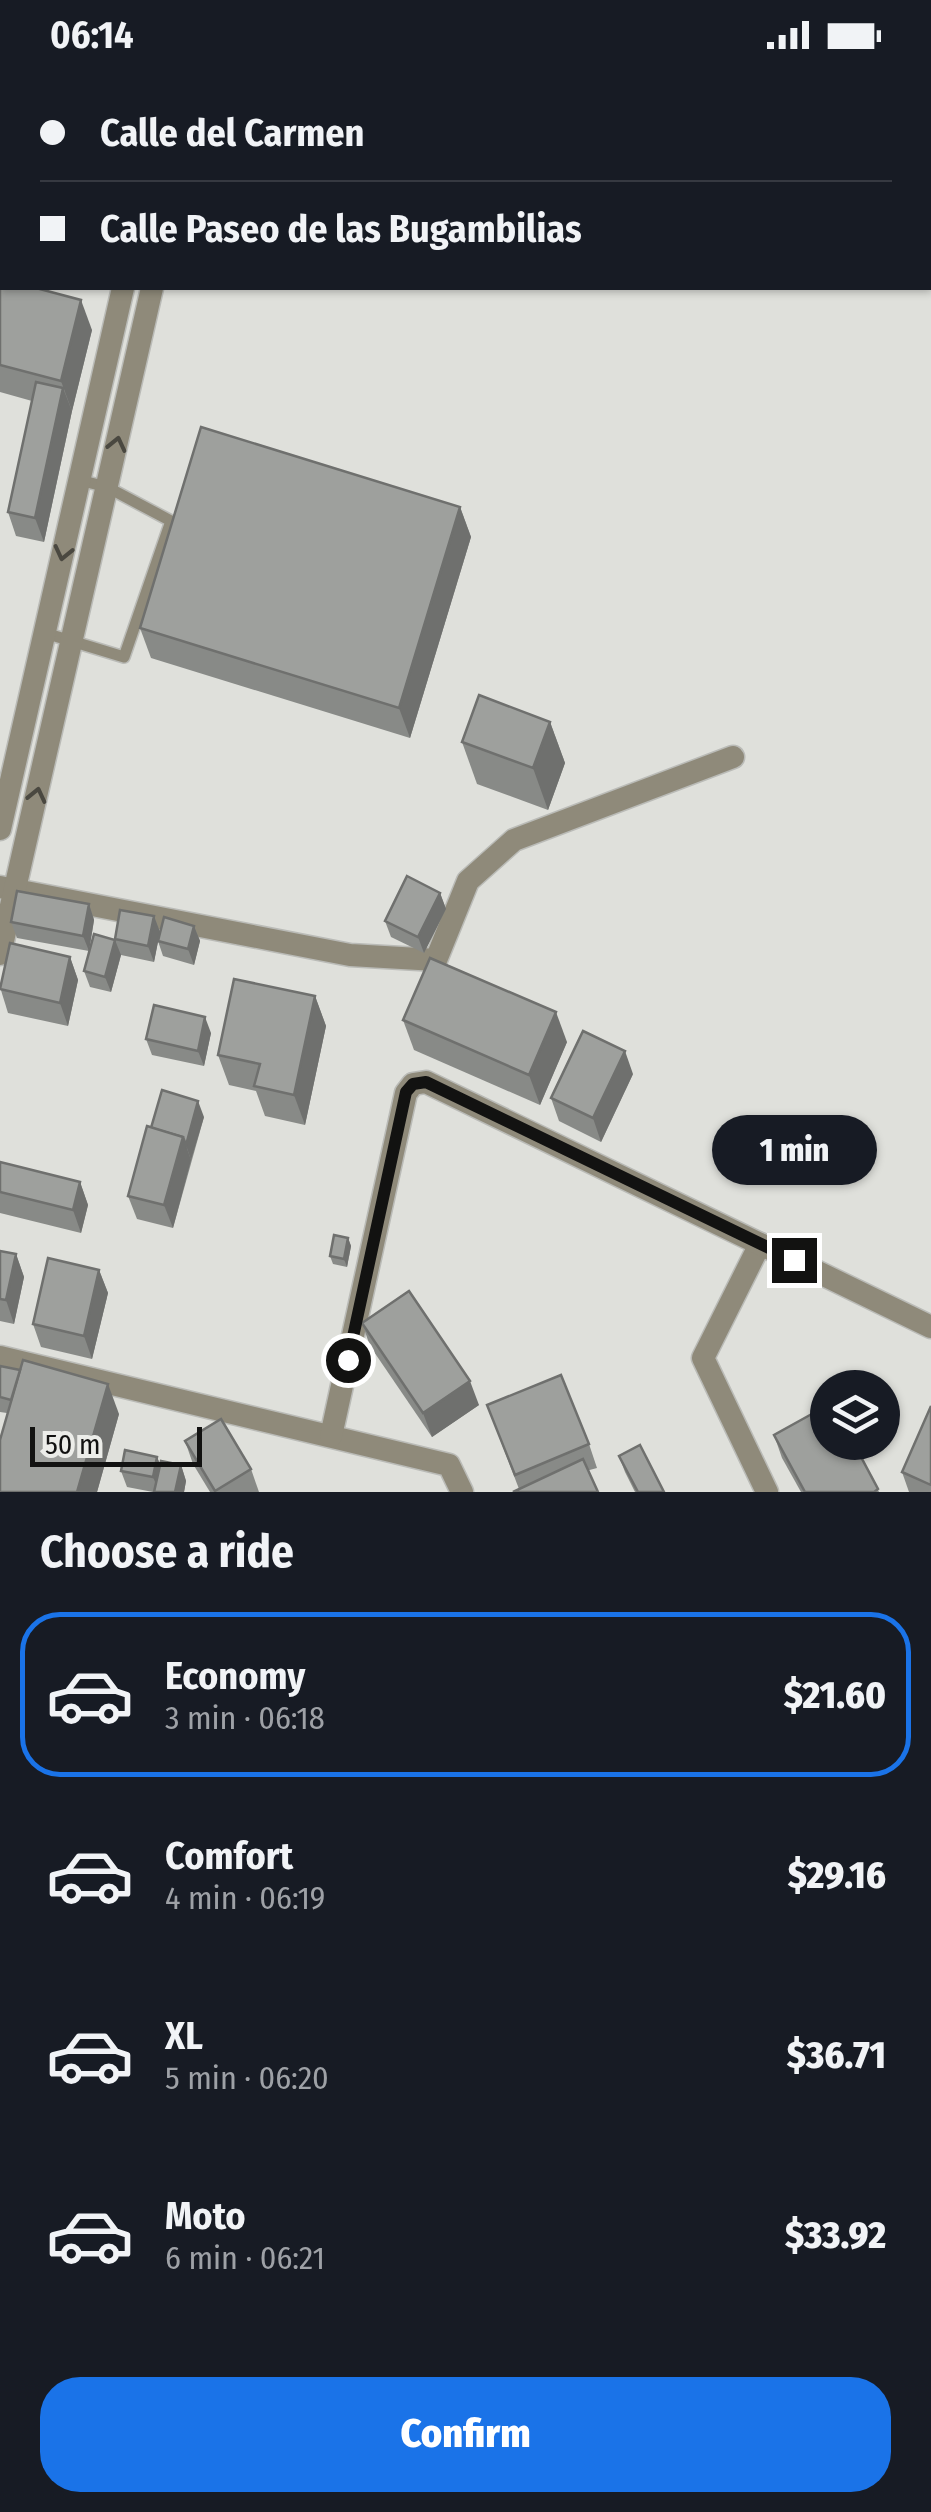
<!DOCTYPE html>
<html lang="en">
<head>
<meta charset="utf-8">
<style>
	:root { --surface:#171b24; --page:#242831; --text:#f1f3f6; --muted:#9ea1a6; --line:#363941; --accent:#1a73e8 }
	body { margin:0; font-family:"Fira Sans Condensed",sans-serif; background:var(--page); color:var(--text); height:100vh; display:flex; flex-direction:column; font-size:38px; white-space:nowrap }
	* { box-sizing:border-box; margin:0 }
	p { font-size:32px; color:var(--muted) }
	.icon { flex:none; width:55px; height:55px; fill:none; stroke:currentColor; stroke-width:2; stroke-linecap:round; stroke-linejoin:round }
	.map { position:relative; height:1422px; overflow:hidden }
	.side { display:flex; flex-direction:column; background:var(--surface); flex:1 }
	.side>* { flex:none }
	.guide { position:absolute; left:0px; top:0px; width:932px; height:220px; box-shadow:0 2px 8px #0004; display:grid; align-content:center; height:220px; padding:0 40px; background:var(--surface) }
	.buttons { position:absolute; left:810px; top:1300px; display:grid; gap:20px }
	.buttons a { display:grid; place-items:center; width:90px; height:90px; border-radius:50%; background:var(--surface); box-shadow:0 2px 8px #0004; font-size:50px }
	.scale { position:absolute; left:30px; bottom:25px; width:172px; box-sizing:border-box; padding-left:10px; border:5px solid #121211; border-top:0; font-size:28px; line-height:35px; white-space:nowrap; color:#121211; -webkit-text-stroke:8px #ecede9; paint-order:stroke }
	.end { position:absolute; width:45px; height:45px; margin:-22px; border:12px solid #121211; background:#fff; box-shadow:0 0 0 5px #fff }
	.from { border-radius:50% }
	.bubble { position:absolute; height:70px; border-radius:35px; background:var(--surface); box-shadow:0 2px 8px #0004; font-size:32px; font-weight:800; line-height:70px; text-align:center }
	.guide b { display:flex; align-items:center; gap:35px; height:95px; font-size:38px }
	.guide b+b { border-top:2px solid var(--line) }
	.guide i { width:25px; height:25px; background:var(--text) }
	ul { padding:0; list-style:none }
	li { display:flex; align-items:center; gap:30px; height:165px; margin:0 20px 15px; padding:0 20px; border:5px solid transparent; border-radius:40px }
	li div { flex:1 }
	li b { display:block; font-size:38px }
	li em { font-style:normal; font-weight:800 }
	li.current { border-color:var(--accent) }
	li>.icon { width:90px; height:90px; stroke-width:1.5 }
	h2 { padding:0 40px; font-size:45px; line-height:120px }
	.button { display:flex; gap:20px; margin-top:auto; padding:20px 40px }
	.button a { flex:1; height:115px; border-radius:40px; background:var(--accent); color:#fff; font-size:40px; font-weight:800; line-height:115px; text-align:center }
	.status { display:flex; justify-content:space-between; align-items:center; height:70px; padding:0 50px; background:var(--surface); direction:ltr }
	.status svg { height:28px; fill:currentColor }
	.map>svg:first-child { display:block }
</style>
</head>
<body>
<div class="status"><b>06:14</b><svg viewBox="0 0 49 12"><path d="M0 12V9h3v3zM5 12V6h3v6zM10 12V3h3v9zM15 12V0h3v12zM26 1h20v11H26zM47 4h2v5h-2z"/></svg></div>
<div class="map">
<svg width="931" height="1422" viewBox="0 0 931 1422">
	<rect width="100%" height="100%" fill="#dfe0db"/>
	<g fill="none" stroke-linecap="round" stroke-linejoin="round">
		<g stroke="#babbb7" stroke-width="14">
			<g id="service">
				<path d="M879,2L880,0"/>
				<path d="M45,563L124,587L171,451L107,417L79,410"/>
			</g>
		</g>
		<g stroke="#babbb7" stroke-width="25">
			<g id="minor">
				<path d="M173,2V0"/>
				<path d="M202,2L203,0"/>
				<path d="M0,759L123,218"/>
				<path d="M0,817L350,885L436,890L468,811L514,770L733,687"/>
				<path d="M0,884L152,218"/>
				<path d="M760,1174L703,1288L767,1422"/>
				<path d="M0,1287L449,1395L462,1422"/>
				<path d="M331,1366L406,1023L413,1014L426,1012L931,1257"/>
			</g>
		</g>
		<g stroke="#babbb7" stroke-width="30">
			<g id="trunk">
				<path d="M306,0L314,2"/>
				<path d="M442,0L450,2"/>
				<path d="M930,154H931"/>
				<path d="M930,200L931,201"/>
			</g>
		</g>
		<use href="#service" stroke="#8f8a7a" stroke-width="11"/>
		<use href="#minor" stroke="#8f8a7a" stroke-width="22"/>
		<use href="#trunk" stroke="#433a18" stroke-width="28"/>
	</g>
	<g fill="#888a87">
		<path d="M0,0H21L22,2H2V84L0,86Z"/>
		<path d="M0,207L92,260L72,341L44,472L16,466L8,442L32,331L0,322Z"/>
		<path d="M460,437L471,467L410,668L151,588L140,558Z"/>
		<path d="M550,652L565,693L548,740L477,714L462,672Z"/>
		<path d="M440,823L446,839L424,883L391,867L385,851Z"/>
		<path d="M89,834L94,850L89,881L17,868L11,852Z"/>
		<path d="M154,846L160,862L194,856L200,871L194,895L163,886L158,871L154,892L121,885L111,922L90,917L84,901L115,870Z"/>
		<path d="M70,887L78,910L68,956L8,943L0,917Z"/>
		<path d="M315,926L326,956L305,1055L265,1046L256,1021L229,1015L218,985Z"/>
		<path d="M403,950L567,972L540,1035L414,980Z"/>
		<path d="M211,963L204,996L152,985L146,969Z"/>
		<path d="M633,1004L601,1072L559,1051L551,1028Z"/>
		<path d="M204,1047L173,1158L137,1149L128,1126L151,1058Z"/>
		<path d="M0,1092L80,1112L88,1135L81,1163L0,1143Z"/>
		<path d="M348,1168L351,1176L347,1197L333,1194L330,1186Z"/>
		<path d="M0,1181L16,1184L24,1207L14,1254L0,1251Z"/>
		<path d="M99,1200L108,1223L92,1289L41,1277L33,1254Z"/>
		<path d="M362,1253L479,1335L432,1367L370,1276Z"/>
		<path d="M0,1296L119,1344L97,1422H0L7,1343L0,1342Z"/>
		<path d="M487,1335L589,1374L597,1398L519,1419Z"/>
		<path d="M931,1336V1422H909L902,1402Z"/>
		<path d="M774,1365L853,1372L879,1422H801L782,1388Z"/>
		<path d="M185,1371L251,1399L259,1422H210L193,1394Z"/>
		<path d="M619,1386L664,1422H635L625,1402Z"/>
		<path d="M157,1387L160,1394L181,1395L186,1411L184,1422H153L127,1417L121,1401Z"/>
	</g>
	<g fill="#6f706e">
		<path d="M81,230L92,260L72,341L61,311Z"/>
		<path d="M63,318L72,341L44,472L35,448Z"/>
		<path d="M460,437L471,467L410,668L399,638Z"/>
		<path d="M550,652L565,693L548,740L533,698Z"/>
		<path d="M440,823L446,839L424,883L418,867Z"/>
		<path d="M89,834L94,850L89,881L83,866Z"/>
		<path d="M154,846L160,862L154,892L148,876Z"/>
		<path d="M194,856L200,871L194,895L188,879Z"/>
		<path d="M115,870L121,885L111,922L105,907Z"/>
		<path d="M70,887L78,910L68,956L60,933Z"/>
		<path d="M315,926L326,956L305,1055L294,1025Z"/>
		<path d="M556,942L567,972L540,1035L529,1005Z"/>
		<path d="M205,947L211,963L204,996L198,981Z"/>
		<path d="M625,981L633,1004L601,1072L593,1048Z"/>
		<path d="M198,1031L204,1047L191,1090L186,1075Z"/>
		<path d="M183,1067L191,1090L173,1158L164,1135Z"/>
		<path d="M80,1112L88,1135L81,1163L73,1140Z"/>
		<path d="M348,1168L351,1176L347,1197L344,1189Z"/>
		<path d="M16,1184L24,1207L14,1254L6,1230Z"/>
		<path d="M99,1200L108,1223L92,1289L84,1266Z"/>
		<path d="M470,1311L479,1335L432,1367L423,1343Z"/>
		<path d="M108,1314L119,1344L97,1422H77Z"/>
		<path d="M157,1387L163,1402L159,1422L153,1407Z"/>
		<path d="M181,1395L186,1411L184,1422H175Z"/>
	</g>
	<g fill="#9ea09d" stroke="#6f706e" stroke-width="2.5">
		<path d="M0,0H16L15,2H2V24L0,23Z"/>
		<path d="M53,0H73L72,2H52Z"/>
		<path d="M2,33V65L0,67V35Z"/>
		<path d="M0,207L2,208V218H36L81,230L61,311L0,295Z"/>
		<path d="M36,312L63,318L35,448L8,442Z"/>
		<path d="M201,357L460,437L399,638L140,558Z"/>
		<path d="M479,625L550,652L533,698L462,672Z"/>
		<path d="M407,806L440,823L418,867L385,851Z"/>
		<path d="M17,821L89,834L83,866L11,852Z"/>
		<path d="M120,840L154,846L148,876L115,869Z"/>
		<path d="M164,847L194,856L188,879L158,871Z"/>
		<path d="M94,864L115,870L105,907L84,901Z"/>
		<path d="M10,873L70,887L60,933L0,919Z"/>
		<path d="M430,888L556,942L529,1005L403,950Z"/>
		<path d="M234,909L315,926L294,1025L254,1016L260,994L218,985Z"/>
		<path d="M154,935L205,947L198,981L146,969Z"/>
		<path d="M583,961L625,981L593,1048L551,1028Z"/>
		<path d="M162,1020L198,1031L186,1075L183,1067L151,1058Z"/>
		<path d="M147,1056L183,1067L164,1135L128,1126Z"/>
		<path d="M0,1092L80,1112L73,1140L0,1122Z"/>
		<path d="M334,1165L348,1168L344,1189L330,1186Z"/>
		<path d="M0,1181L16,1184L6,1230L0,1229Z"/>
		<path d="M48,1188L99,1200L84,1266L33,1254Z"/>
		<path d="M409,1221L470,1311L423,1343L362,1253Z"/>
		<path d="M23,1290L108,1314L77,1422H0V1370Z"/>
		<path d="M0,1296L20,1300L11,1330L0,1327Z"/>
		<path d="M561,1305L589,1374L515,1405L487,1335Z"/>
		<path d="M828,1335V1372H853L878,1419L874,1422H805L774,1365Z"/>
		<path d="M931,1336V1415L902,1402Z"/>
		<path d="M221,1349L251,1399L215,1421L185,1371Z"/>
		<path d="M640,1375L664,1422H638L619,1386Z"/>
		<path d="M125,1380L157,1387L153,1407L121,1401Z"/>
		<path d="M583,1389L598,1422H513Z"/>
		<path d="M161,1391L181,1395L175,1422H154Z"/>
	</g>
	<defs><path id="oneway-chevron" d="M-2-3.5L2.5 0L-2 3.5" fill="none" stroke-width="1.6" stroke-linecap="round" stroke-linejoin="round" transform="scale(2.5)"/></defs>
	<g stroke="#4a4840">
		<use href="#oneway-chevron" transform="translate(117 374) rotate(-77)"/>
		<use href="#oneway-chevron" transform="translate(63 483) rotate(103)"/>
		<use href="#oneway-chevron" transform="translate(37 725) rotate(-77)"/>
	</g>
	<g fill="none" stroke-linecap="round" stroke-linejoin="round">
		<path stroke="#121211" stroke-width="12" d="M348,1290L406,1022L413,1014L426,1012L794,1190"/>
	</g>
</svg>
<div class="buttons">
<a><svg class="icon" aria-label="layers" viewBox="0 0 24 24"><path d="M12 4l9 5-9 5-9-5zM3 14l9 5 9-5"/></svg></a>
</div>
<div class="scale">50 m</div>
<i class="end from" style="left:348px;top:1290px"></i>
<i class="end" style="left:794px;top:1190px"></i>
<div class="bubble" style="left:712px;top:1045px;width:165px">1 min</div>
<div class="guide">
<b><i class="from"></i>Calle del Carmen</b>
<b><i></i>Calle Paseo de las Bugambilias</b>
</div>
</div>
<section class="side">
<h2>Choose a ride</h2>
<ul>
<li class="current"><svg class="icon" aria-label="car" viewBox="0 0 24 24"><path d="M5 17H2v-5l4-1 3-4h7l3 4 3 1v5h-3M9 17h6M6 11h13"/><circle cx="7" cy="17" r="2"/><circle cx="17" cy="17" r="2"/></svg><div><b>Economy</b><p>3 min · 06:18</p></div><em>$21.60</em></li>
<li><svg class="icon" aria-label="car" viewBox="0 0 24 24"><path d="M5 17H2v-5l4-1 3-4h7l3 4 3 1v5h-3M9 17h6M6 11h13"/><circle cx="7" cy="17" r="2"/><circle cx="17" cy="17" r="2"/></svg><div><b>Comfort</b><p>4 min · 06:19</p></div><em>$29.16</em></li>
<li><svg class="icon" aria-label="car" viewBox="0 0 24 24"><path d="M5 17H2v-5l4-1 3-4h7l3 4 3 1v5h-3M9 17h6M6 11h13"/><circle cx="7" cy="17" r="2"/><circle cx="17" cy="17" r="2"/></svg><div><b>XL</b><p>5 min · 06:20</p></div><em>$36.71</em></li>
<li><svg class="icon" aria-label="car" viewBox="0 0 24 24"><path d="M5 17H2v-5l4-1 3-4h7l3 4 3 1v5h-3M9 17h6M6 11h13"/><circle cx="7" cy="17" r="2"/><circle cx="17" cy="17" r="2"/></svg><div><b>Moto</b><p>6 min · 06:21</p></div><em>$33.92</em></li>
</ul>
<div class="button"><a>Confirm</a></div>
</section>
</body>
</html>
